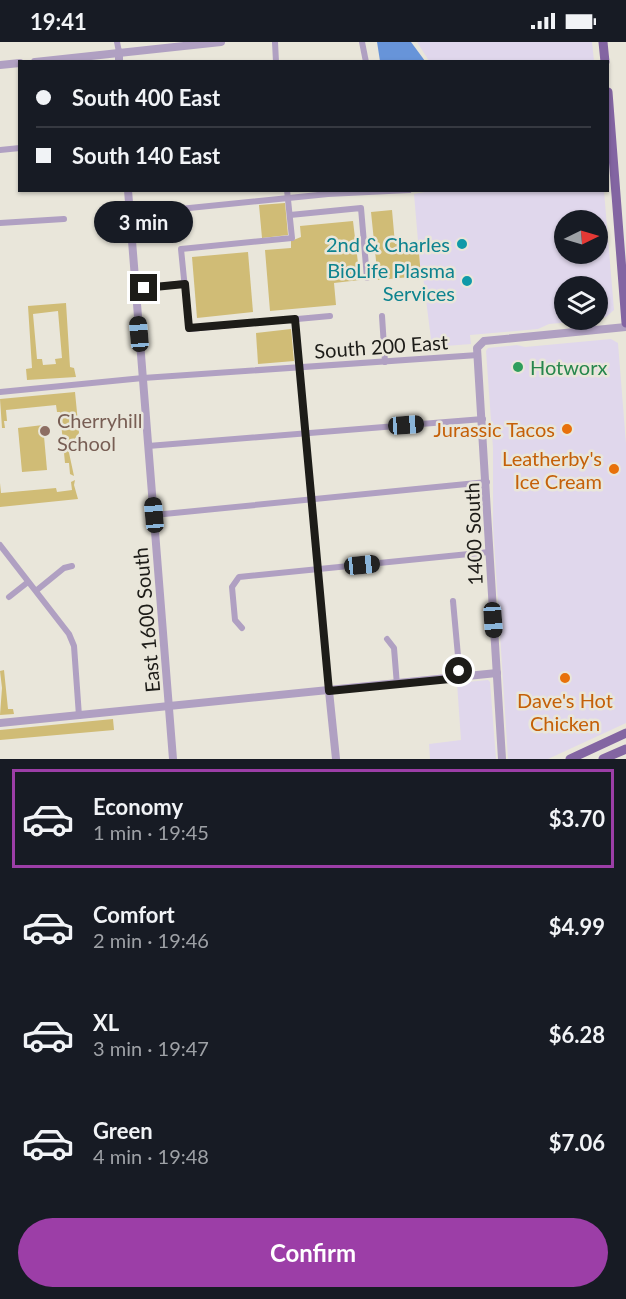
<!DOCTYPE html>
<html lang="en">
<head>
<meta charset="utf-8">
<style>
	:root { --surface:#171b24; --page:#242831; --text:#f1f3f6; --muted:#9ea1a6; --line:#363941; --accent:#9c3ea7 }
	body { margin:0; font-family:Lato,sans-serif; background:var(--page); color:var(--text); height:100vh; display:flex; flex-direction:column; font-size:22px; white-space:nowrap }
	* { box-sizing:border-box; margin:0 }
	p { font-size:20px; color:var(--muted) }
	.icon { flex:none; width:33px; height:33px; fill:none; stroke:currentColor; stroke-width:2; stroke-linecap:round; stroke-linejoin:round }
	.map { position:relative; height:717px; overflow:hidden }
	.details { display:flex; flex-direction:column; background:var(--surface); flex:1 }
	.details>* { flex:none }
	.top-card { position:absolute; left:18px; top:18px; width:591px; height:132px; border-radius:0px; box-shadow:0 2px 4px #0004; display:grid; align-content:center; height:132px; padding:0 18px; background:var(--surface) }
	.needle { width:39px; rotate:85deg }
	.tools { position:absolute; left:554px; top:168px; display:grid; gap:12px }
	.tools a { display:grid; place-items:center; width:54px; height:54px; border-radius:50%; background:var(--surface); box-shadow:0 2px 4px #0004; font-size:30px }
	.end { position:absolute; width:27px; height:27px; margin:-14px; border:8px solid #1d1c18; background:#fff; box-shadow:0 0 0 3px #fff }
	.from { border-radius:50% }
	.bubble { position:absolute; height:42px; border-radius:21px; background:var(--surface); box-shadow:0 2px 4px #0004; font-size:20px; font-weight:700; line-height:42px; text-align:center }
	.car { position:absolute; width:18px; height:36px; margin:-18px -9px; border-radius:8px; box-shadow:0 0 4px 2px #0007; background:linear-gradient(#222 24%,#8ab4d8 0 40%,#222 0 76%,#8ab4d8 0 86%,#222 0) }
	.top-card b { display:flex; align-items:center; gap:21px; height:57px; font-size:22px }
	.top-card b+b { border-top:2px solid var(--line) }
	.top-card i { width:15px; height:15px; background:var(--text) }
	ul { padding:10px 0 0; list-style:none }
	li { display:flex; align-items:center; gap:18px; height:99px; margin:0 12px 9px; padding:0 6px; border:3px solid transparent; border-radius:0px }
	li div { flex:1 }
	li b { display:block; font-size:22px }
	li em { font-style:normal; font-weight:700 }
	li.on { border-color:var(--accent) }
	li>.icon { width:54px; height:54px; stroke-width:1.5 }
	.action { display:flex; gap:12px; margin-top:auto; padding:12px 18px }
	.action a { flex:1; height:69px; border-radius:36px; background:var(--accent); color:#fff; font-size:24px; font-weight:700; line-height:69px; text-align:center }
	.status { display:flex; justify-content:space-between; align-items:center; height:42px; padding:0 30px; background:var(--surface); direction:ltr }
	.status svg { height:16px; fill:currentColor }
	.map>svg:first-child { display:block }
</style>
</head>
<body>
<div class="status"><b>19:41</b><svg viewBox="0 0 49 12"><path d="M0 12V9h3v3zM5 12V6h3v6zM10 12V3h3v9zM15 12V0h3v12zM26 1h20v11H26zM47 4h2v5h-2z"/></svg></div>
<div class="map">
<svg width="626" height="717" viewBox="0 0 626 717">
	<rect width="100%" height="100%" fill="#e9e6da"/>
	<g fill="#e0d7ec" fill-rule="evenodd">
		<path d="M417,0H592L594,19H429Z"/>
		<path d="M436,148L604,149L614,268L606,275L597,276V244H564V278H591L549,282L538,287L470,293L471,302L432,305L423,234H421L414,152ZM564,178H597V212H564Z"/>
		<path d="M611,297L618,301L626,402V681L548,717H508L493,483V406L486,309L488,306L517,303L525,305Z"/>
		<path d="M488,638L490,640L496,717H430L429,702L461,698L457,641Z"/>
	</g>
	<g fill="#d0bc76" fill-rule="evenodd">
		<path d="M285,161L288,193L262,196L259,163Z"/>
		<path d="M392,168L395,202L418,200L421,234L378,238L371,170Z"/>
		<path d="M353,179L360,238L334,241L336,263L270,269L265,208L291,206V199L301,195L300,184Z"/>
		<path d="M248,210L253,270L197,276L192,215Z"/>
		<path d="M66,261L70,325L74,326L76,335L27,338L26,327L32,326L28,264ZM58,269L62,316L55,317L56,322L43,323L42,317H37L33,272Z"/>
		<path d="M291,287L294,319L258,322L256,291Z"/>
		<path d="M75,350L79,391L68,406L74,434L70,432L69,421H65L60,370H57L56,363L6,368L7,379H4L5,386H2L0,357Z"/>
		<path d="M43,383L47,428L22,430L18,386Z"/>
		<path d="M75,438L74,443L78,457L0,465V441L1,451L56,446L57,450L72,448L71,440Z"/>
		<path d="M4,628L8,667H13L14,672L0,673L2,646L0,629Z"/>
		<path d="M113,677L114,688L0,698V688Z"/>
	</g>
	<path fill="#6794d9" d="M377,0H411L425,19H380Z"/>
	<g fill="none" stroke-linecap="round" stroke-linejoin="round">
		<g stroke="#b0a0c2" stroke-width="6">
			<path d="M117,0L119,10"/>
			<path d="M275,0L276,20"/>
			<path d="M362,0L366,20"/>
			<path d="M0,108L20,106"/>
			<path d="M287,148L292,196L181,207L189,287L330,274"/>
			<path d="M130,172L328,152L409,148"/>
			<path d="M290,173L361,166L367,236"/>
			<path d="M0,181L64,177"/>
			<path d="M136,247L185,241"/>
			<path d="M382,274L385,320"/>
			<path d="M295,277L329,649"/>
			<path d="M0,350L143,336L478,313"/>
			<path d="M148,404L483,377"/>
			<path d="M154,473L487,440"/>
			<path d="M0,503L69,592L74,604L79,674"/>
			<path d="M37,548L64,526L72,524"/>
			<path d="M9,555L28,540"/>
			<path d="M453,559L460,636"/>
			<path d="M242,586L235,578L232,545L239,535L489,510"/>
			<path d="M387,597L394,606L397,643"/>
		</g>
		<g stroke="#b0a0c2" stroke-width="8">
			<path d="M119,10V20"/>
			<path d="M35,20L221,0"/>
			<path d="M0,23L20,21"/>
			<path d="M128,148L173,717"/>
			<path d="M329,649L336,717"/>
			<path d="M0,681L497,631"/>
			<path d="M502,717L477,306L484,299L626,285"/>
		</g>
		<g stroke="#8365a2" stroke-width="9">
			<path d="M603,0L605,20"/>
			<path d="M608,50L626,281"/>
			<path d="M570,717L626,691"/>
			<path d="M603,717L626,707"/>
		</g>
	</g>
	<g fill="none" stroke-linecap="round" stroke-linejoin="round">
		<path stroke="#1d1c18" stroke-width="8" d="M144,246L185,242L189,286L295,277L329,649L460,636L459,629"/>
	</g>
	<g fill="#0f9aa8" stroke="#e9e6da" stroke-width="2">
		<circle cx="462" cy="202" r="6"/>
		<circle cx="467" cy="239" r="6"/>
	</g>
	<circle fill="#2e9e5b" stroke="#e9e6da" stroke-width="2" cx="518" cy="325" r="6"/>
	<g fill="#e8710a" stroke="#e9e6da" stroke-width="2">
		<circle cx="567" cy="387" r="6"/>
		<circle cx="614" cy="427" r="6"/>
		<circle cx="565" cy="636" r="6"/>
	</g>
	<circle fill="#8d6e63" stroke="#e9e6da" stroke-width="2" cx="45" cy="389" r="6"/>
	<g text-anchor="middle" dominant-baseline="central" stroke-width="5" stroke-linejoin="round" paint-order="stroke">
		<g font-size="20" fill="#0d838f" stroke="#e9e6da" text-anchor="end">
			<text x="450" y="202">2nd &amp; Charles</text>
			<text x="455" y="228">BioLife Plasma<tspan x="455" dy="23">Services</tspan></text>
		</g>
		<g font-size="20" fill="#1d1c18" stroke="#e9e6da">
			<text transform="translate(381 304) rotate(-4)">South 200 East</text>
			<text transform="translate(473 492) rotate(-92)">1400 South</text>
			<text transform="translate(146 578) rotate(-95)">East 1600 South</text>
		</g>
		<g font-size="20" fill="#27864d" stroke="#e9e6da" text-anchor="start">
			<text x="530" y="325">Hotworx</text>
		</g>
		<g font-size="20" fill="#785e54" stroke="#e9e6da" text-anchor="start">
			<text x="57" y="378">Cherryhill<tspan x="57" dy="23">School</tspan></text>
		</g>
		<g font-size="20" fill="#c56008" stroke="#e9e6da" text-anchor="end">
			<text x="555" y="387">Jurassic Tacos</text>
			<text x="602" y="416">Leatherby's<tspan x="602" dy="23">Ice Cream</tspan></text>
			<text x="565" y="658" text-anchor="middle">Dave's Hot<tspan x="565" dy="23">Chicken</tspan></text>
		</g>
	</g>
</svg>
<div class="tools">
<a><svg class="needle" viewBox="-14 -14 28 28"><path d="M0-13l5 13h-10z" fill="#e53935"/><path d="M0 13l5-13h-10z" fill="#9ea1a6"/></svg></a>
<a><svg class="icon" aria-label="layers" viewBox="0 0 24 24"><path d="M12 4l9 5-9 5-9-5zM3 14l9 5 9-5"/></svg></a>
</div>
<i class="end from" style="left:459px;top:629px"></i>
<i class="end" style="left:144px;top:246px"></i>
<div class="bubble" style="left:94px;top:159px;width:99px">3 min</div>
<i class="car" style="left:139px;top:292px;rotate:355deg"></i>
<i class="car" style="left:406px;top:383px;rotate:86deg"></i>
<i class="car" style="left:154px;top:473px;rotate:355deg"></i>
<i class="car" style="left:362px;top:523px;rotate:84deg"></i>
<i class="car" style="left:493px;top:578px;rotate:176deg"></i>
<div class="top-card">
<b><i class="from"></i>South 400 East</b>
<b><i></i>South 140 East</b>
</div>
</div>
<section class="details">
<ul>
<li class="on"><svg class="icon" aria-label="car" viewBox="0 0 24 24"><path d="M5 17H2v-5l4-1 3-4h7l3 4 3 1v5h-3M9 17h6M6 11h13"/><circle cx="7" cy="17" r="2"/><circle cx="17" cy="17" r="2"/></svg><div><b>Economy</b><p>1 min · 19:45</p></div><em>$3.70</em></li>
<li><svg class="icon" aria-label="car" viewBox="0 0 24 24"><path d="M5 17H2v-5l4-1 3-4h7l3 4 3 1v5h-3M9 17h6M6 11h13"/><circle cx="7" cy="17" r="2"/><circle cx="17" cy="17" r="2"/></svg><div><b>Comfort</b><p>2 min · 19:46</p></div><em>$4.99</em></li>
<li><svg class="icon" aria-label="car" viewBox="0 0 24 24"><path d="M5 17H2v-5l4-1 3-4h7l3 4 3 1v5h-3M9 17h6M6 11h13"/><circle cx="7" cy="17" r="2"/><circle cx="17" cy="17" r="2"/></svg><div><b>XL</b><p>3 min · 19:47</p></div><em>$6.28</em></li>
<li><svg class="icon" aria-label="car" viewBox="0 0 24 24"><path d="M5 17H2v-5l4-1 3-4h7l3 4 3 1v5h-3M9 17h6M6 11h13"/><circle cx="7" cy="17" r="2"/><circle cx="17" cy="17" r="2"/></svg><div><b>Green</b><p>4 min · 19:48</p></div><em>$7.06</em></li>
</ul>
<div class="action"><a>Confirm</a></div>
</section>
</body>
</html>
